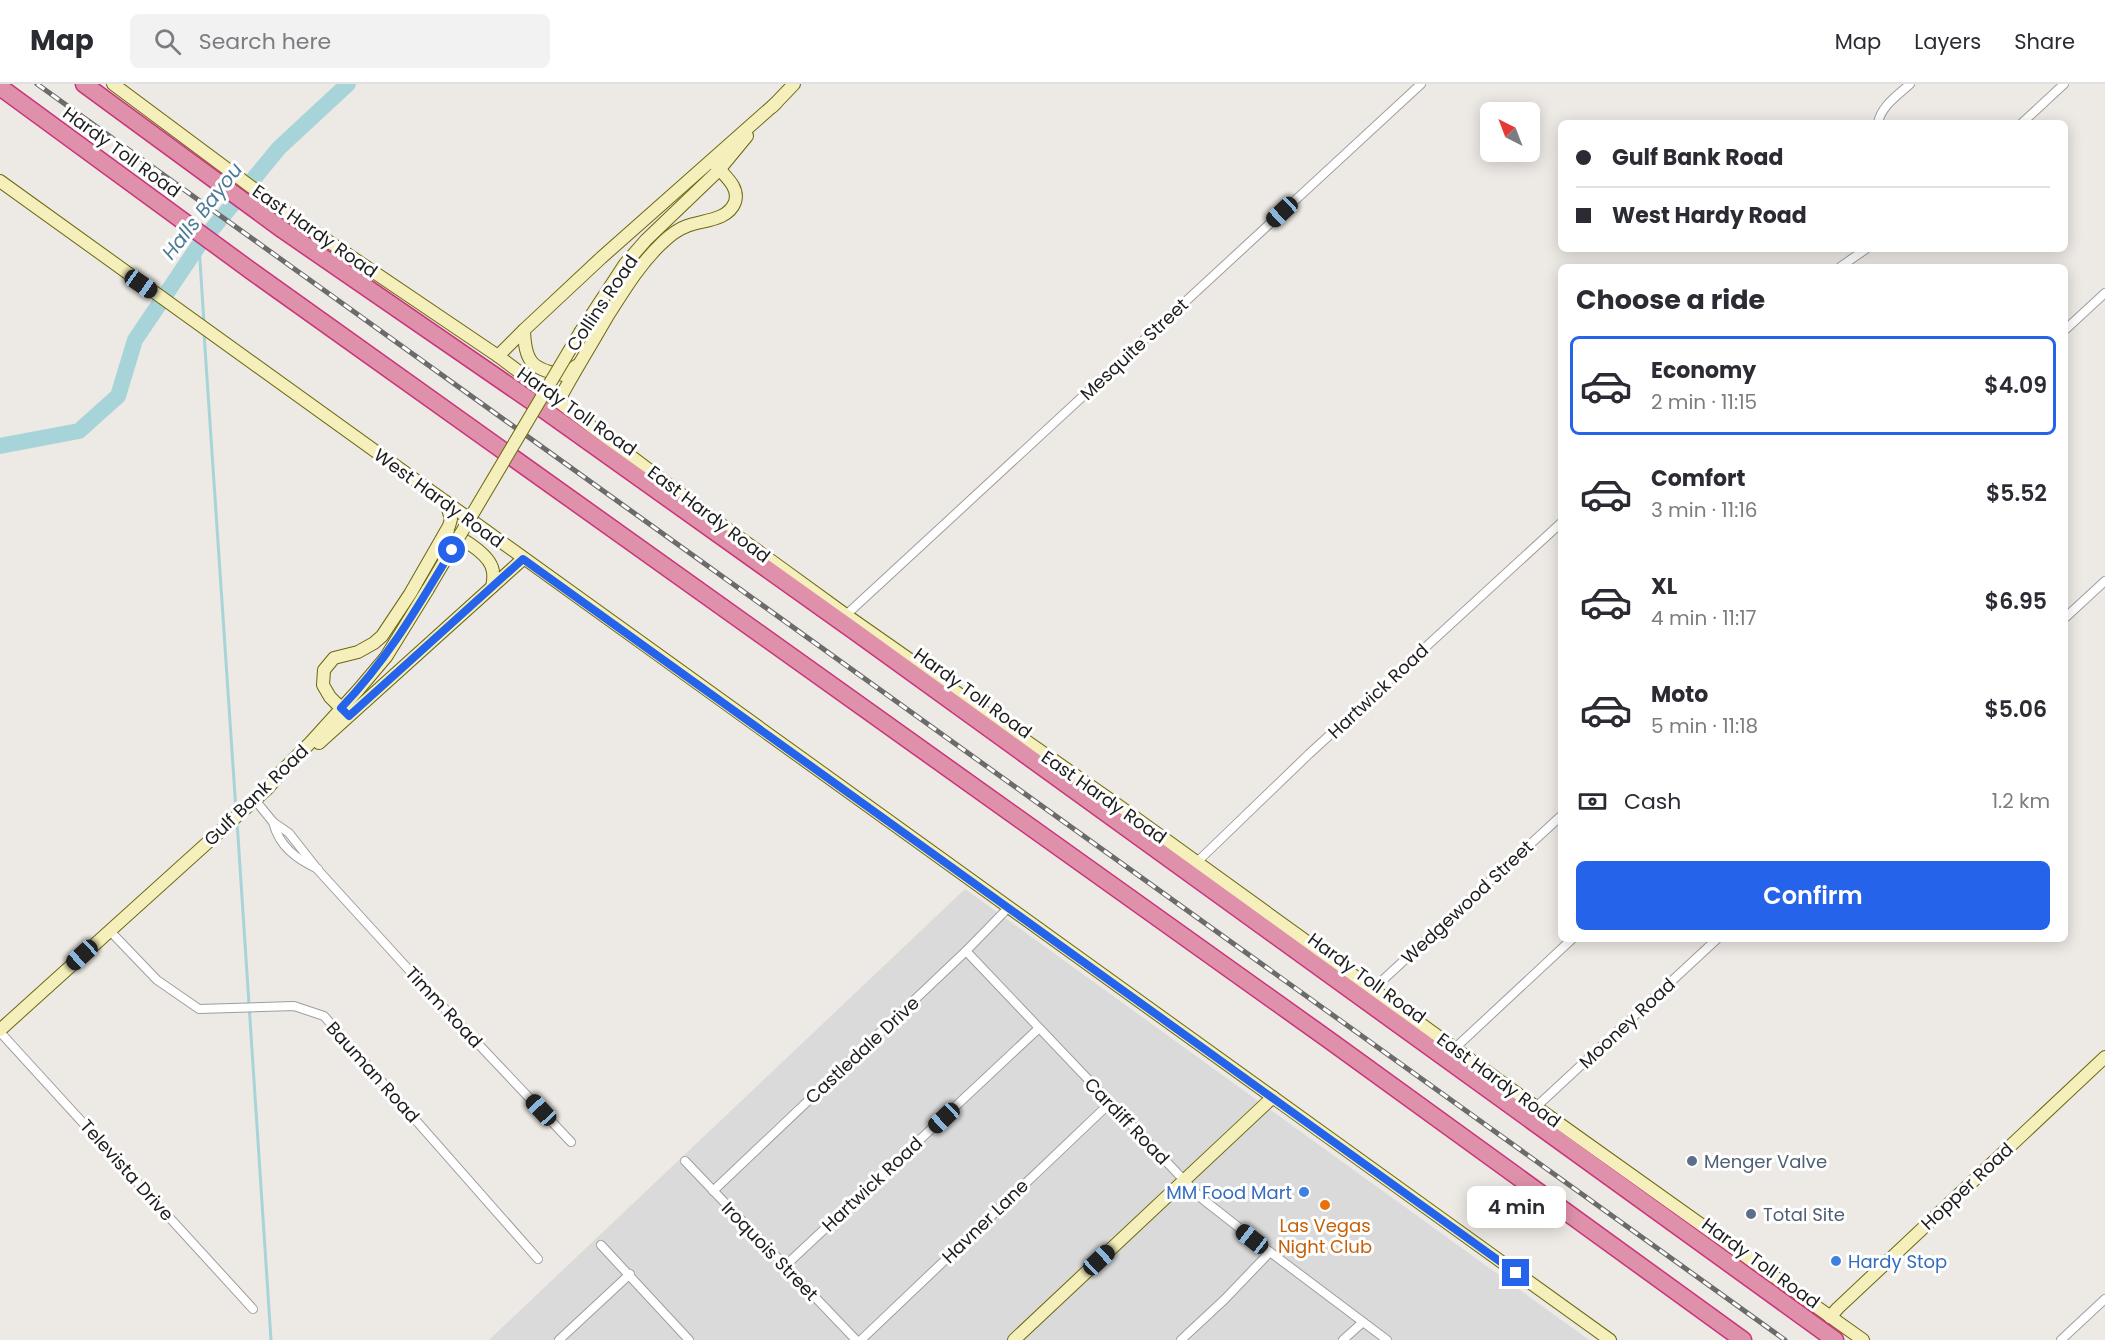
<!DOCTYPE html>
<html lang="en">
<head>
<meta charset="utf-8">
<style>
	:root { --surface:#fff; --page:#f2f2f3; --text:#2b2b33; --muted:#7c7c81; --line:#e1e1e2; --accent:#2563eb }
	body { margin:0; font-family:Poppins,sans-serif; background:var(--page); color:var(--text); height:100vh; display:flex; flex-direction:column; font-size:22px; white-space:nowrap }
	* { box-sizing:border-box; margin:0 }
	p { font-size:20px; color:var(--muted) }
	.icon { flex:none; width:33px; height:33px; fill:none; stroke:currentColor; stroke-width:2; stroke-linecap:round; stroke-linejoin:round }
	.map { position:relative; flex:1; overflow:hidden }
	.drawer { position:absolute; left:1558px; top:180px; width:510px; height:678px; display:flex; flex-direction:column; background:var(--surface); border-radius:9px; box-shadow:0 3px 15px #0003 }
	.drawer>* { flex:none }
	.guide { position:absolute; left:1558px; top:36px; width:510px; height:132px; border-radius:9px; box-shadow:0 3px 15px #0003; display:grid; align-content:center; height:132px; padding:0 18px; background:var(--surface) }
	.needle { width:39px; rotate:318deg }
	.fabs { position:absolute; left:1480px; top:18px; display:grid; gap:12px }
	.fabs a { display:grid; place-items:center; width:60px; height:60px; border-radius:9px; background:var(--surface); box-shadow:0 3px 15px #0003; font-size:30px }
	.end { position:absolute; width:27px; height:27px; margin:-14px; border:8px solid #2563eb; background:#fff; box-shadow:0 0 0 3px #fff }
	.from { border-radius:50% }
	.bubble { position:absolute; height:42px; border-radius:9px; background:var(--surface); box-shadow:0 3px 15px #0003; font-size:20px; font-weight:600; line-height:42px; text-align:center }
	.car { position:absolute; width:18px; height:36px; margin:-18px -9px; border-radius:8px; box-shadow:0 0 4px 2px #0007; background:linear-gradient(#222 24%,#8ab4d8 0 40%,#222 0 76%,#8ab4d8 0 86%,#222 0) }
	.guide b { display:flex; align-items:center; gap:21px; height:57px; font-size:22px }
	.guide b+b { border-top:2px solid var(--line) }
	.guide i { width:15px; height:15px; background:var(--text) }
	ul { padding:0; list-style:none }
	li { display:flex; align-items:center; gap:18px; height:99px; margin:0 12px 9px; padding:0 6px; border:3px solid transparent; border-radius:9px }
	li div { flex:1 }
	li b { display:block; font-size:22px }
	li em { font-style:normal; font-weight:600 }
	li.active { border-color:var(--accent) }
	li>.icon { width:54px; height:54px; stroke-width:1.5 }
	h2 { padding:0 18px; font-size:27px; line-height:72px }
	.pay { display:flex; align-items:center; gap:15px; height:66px; padding:0 18px; font-size:22px }
	.pay p { margin-inline-start:auto }
	.button { display:flex; gap:12px; margin-top:auto; padding:12px 18px }
	.button a { flex:1; height:69px; border-radius:9px; background:var(--accent); color:#fff; font-size:24px; font-weight:600; line-height:69px; text-align:center }
	header { display:flex; align-items:center; gap:36px; box-sizing:border-box; height:84px; padding:0 30px; background:var(--surface); border-bottom:2px solid var(--line) }
	header strong { font-size:28px }
	nav { display:flex; gap:33px; margin-inline-start:auto; font-size:21px }
	.search { width:420px; height:54px; background:var(--page); display:flex; align-items:center; gap:15px; box-sizing:border-box; padding:0 21px; border-radius:9px; color:var(--muted); font-size:22px }
	.map>svg:first-child { display:block }
</style>
</head>
<body>
<header>
<strong>Map</strong>
<div class="search"><svg class="icon" aria-label="search" viewBox="0 0 24 24"><circle cx="10" cy="10" r="6"/><path d="M15 15l6 6"/></svg>Search here</div>
<nav><a>Map</a><a>Layers</a><a>Share</a></nav>
</header>
<div class="map">
<svg width="2105" height="1256" viewBox="0 0 2105 1256">
	<rect width="100%" height="100%" fill="#ede9e4"/>
	<path fill="#dbdada" d="M965,805L1589,1256H489Z"/>
	<g fill="none" stroke-linecap="round" stroke-linejoin="round">
		<g stroke="#a7d4d8" stroke-width="3">
			<path d="M199,161L204,239"/>
			<path d="M204,249L236,727"/>
			<path d="M237,737L271,1256"/>
		</g>
		<path stroke="#a7d4d8" stroke-width="16" d="M0,362L79,347L118,312L135,256L199,161L279,64L348,0"/>
		<g stroke="#9e9e9e" stroke-width="10">
			<g id="street">
				<path d="M1878,39C1881,22 1898,11 1910,0"/>
				<path d="M2022,39L2064,0"/>
				<path d="M1840,183L1866,165"/>
				<path d="M2066,245L2105,209"/>
				<path d="M846,531L1421,0"/>
				<path d="M2066,533L2105,497"/>
				<path d="M255,716L273,738L289,749L318,786L430,909L571,1058"/>
				<path d="M273,738C279,762 296,775 318,785"/>
				<path d="M1197,778L1309,670L1562,438"/>
				<path d="M109,846L157,896L199,925L294,922L324,932L538,1175"/>
				<path d="M966,867L1200,1113L1270,1168L1387,1256"/>
				<path d="M1373,905L1562,731"/>
				<path d="M0,948L253,1225"/>
				<path d="M1455,964L1572,855"/>
				<path d="M1536,1023L1717,855"/>
				<path d="M685,1077L856,1256"/>
				<path d="M713,1107L966,867L1009,823"/>
				<path d="M601,1161L689,1256"/>
				<path d="M785,1182L1038,945"/>
				<path d="M559,1256L630,1190"/>
				<path d="M861,1256L1110,1019"/>
				<path d="M1181,1256L1225,1215L1270,1168"/>
				<path d="M1343,1256L1363,1238"/>
				<path d="M2061,1256L2105,1215"/>
			</g>
		</g>
		<g stroke="#6b670d" stroke-width="14">
			<g id="secondary">
				<path d="M113,0L285,128L498,272L722,441L846,531L1112,717L1536,1023L1863,1256"/>
				<path d="M772,23L794,0"/>
				<path d="M0,97L1610,1256"/>
				<path d="M524,246C525,277 531,286 564,291L576,282"/>
				<path d="M581,247L625,180L646,156L719,86L747,52"/>
				<path d="M498,272L524,246L601,174L776,19"/>
				<path d="M559,316C574,288 591,261 607,233C623,208 639,181 661,160C668,153 678,145 687,142C702,136 728,137 735,118C740,102 723,91 715,80"/>
				<path d="M451,452C465,454 492,473 493,488C494,493 493,498 492,503"/>
				<path d="M346,629L330,613L323,601L324,586L334,574L358,568L374,559L382,552L410,510L449,442L451,435L446,418"/>
				<path d="M319,659L523,475"/>
				<path d="M0,946L268,704L281,688L310,659L359,605L386,573L428,505"/>
				<path d="M1830,1233L1838,1224L2105,973"/>
				<path d="M1014,1256L1273,1013"/>
			</g>
		</g>
		<g stroke="#ca327c" stroke-width="19">
			<g id="highway">
				<path d="M84,0L283,146L537,321L857,549L1835,1256"/>
				<path d="M0,3L254,189L1329,956L1743,1256"/>
			</g>
		</g>
		<use href="#street" stroke="#fff" stroke-width="8"/>
		<use href="#secondary" stroke="#f4efbb" stroke-width="12"/>
		<use href="#highway" stroke="#df91ab" stroke-width="16"/>
		<g stroke="#6b6b6b" stroke-width="5">
			<path id="rail" d="M37,0L1785,1256"/>
		</g>
		<use href="#rail" stroke="#fff" stroke-width="3" stroke-dasharray="9" stroke-linecap="butt"/>
		<g stroke="#6b670d" stroke-width="14" stroke-linecap="butt">
			<path id="secondary-bridge" d="M428,505L581,247"/>
		</g>
		<use href="#secondary-bridge" stroke="#f4efbb" stroke-width="12"/>
	</g>
	<g fill="none" stroke-linecap="round" stroke-linejoin="round">
		<path stroke="#2563eb" stroke-width="8" d="M452,466C417,524 388,575 341,624L349,632L523,475L1516,1189"/>
	</g>
	<g fill="#5c6f8a" stroke="#fff" stroke-width="2">
		<circle cx="1692" cy="1077" r="6"/>
		<circle cx="1751" cy="1130" r="6"/>
	</g>
	<g fill="#3f7fe0" stroke="#fff" stroke-width="2">
		<circle cx="1304" cy="1108" r="6"/>
		<circle cx="1836" cy="1177" r="6"/>
	</g>
	<circle fill="#e8710a" stroke="#fff" stroke-width="2" cx="1325" cy="1121" r="6"/>
	<g text-anchor="middle" dominant-baseline="central" stroke-width="6" stroke-linejoin="round" paint-order="stroke">
		<g font-size="18" fill="#1d1d1d" stroke="#fff">
			<text transform="translate(122 68) rotate(36)">Hardy Toll Road</text>
			<text transform="translate(315 147) rotate(35)">East Hardy Road</text>
			<text transform="translate(602 219) rotate(-56)">Collins Road</text>
			<text transform="translate(1134 265) rotate(-43)">Mesquite Street</text>
			<text transform="translate(577 327) rotate(35)">Hardy Toll Road</text>
			<text transform="translate(439 414) rotate(36)">West Hardy Road</text>
			<text transform="translate(709 430) rotate(37)">East Hardy Road</text>
			<text transform="translate(1378 607) rotate(-43)">Hartwick Road</text>
			<text transform="translate(973 609) rotate(36)">Hardy Toll Road</text>
			<text transform="translate(256 711) rotate(-44)">Gulf Bank Road</text>
			<text transform="translate(1104 713) rotate(35)">East Hardy Road</text>
			<text transform="translate(1467 818) rotate(-43)">Wedgewood Street</text>
			<text transform="translate(1367 894) rotate(36)">Hardy Toll Road</text>
			<text transform="translate(444 923) rotate(47)">Timm Road</text>
			<text transform="translate(1627 939) rotate(-43)">Mooney Road</text>
			<text transform="translate(862 966) rotate(-43)">Castledale Drive</text>
			<text transform="translate(373 988) rotate(48)">Bauman Road</text>
			<text transform="translate(1499 996) rotate(36)">East Hardy Road</text>
			<text transform="translate(1127 1037) rotate(46)">Cardiff Road</text>
			<text transform="translate(127 1086) rotate(48)">Televista Drive</text>
			<text transform="translate(872 1100) rotate(-43)">Hartwick Road</text>
			<text transform="translate(1967 1102) rotate(-43)">Hopper Road</text>
			<text transform="translate(985 1137) rotate(-44)">Havner Lane</text>
			<text transform="translate(770 1167) rotate(46)">Iroquois Street</text>
			<text transform="translate(1761 1179) rotate(36)">Hardy Toll Road</text>
		</g>
		<g font-size="18" fill="#4e5e75" stroke="#fff" text-anchor="start">
			<text x="1704" y="1077">Menger Valve</text>
			<text x="1763" y="1130">Total Site</text>
		</g>
		<g font-size="18" fill="#366cbe" stroke="#fff" text-anchor="end">
			<text x="1292" y="1108">MM Food Mart</text>
			<text x="1848" y="1177" text-anchor="start">Hardy Stop</text>
		</g>
		<g font-size="18" fill="#c56008" stroke="#fff">
			<text x="1325" y="1141">Las Vegas<tspan x="1325" dy="21">Night Club</tspan></text>
		</g>
		<g font-size="20" font-style="italic" fill="#4b7b96" stroke="#fff">
			<text transform="translate(202 127) rotate(-52)">Halls Bayou</text>
		</g>
	</g>
</svg>
<div class="fabs">
<a><svg class="needle" viewBox="-14 -14 28 28"><path d="M0-13l5 13h-10z" fill="#e53935"/><path d="M0 13l5-13h-10z" fill="#7c7c81"/></svg></a>
</div>
<i class="end from" style="left:452px;top:466px"></i>
<i class="end" style="left:1516px;top:1189px"></i>
<div class="bubble" style="left:1467px;top:1102px;width:99px">4 min</div>
<i class="car" style="left:1282px;top:128px;rotate:227deg"></i>
<i class="car" style="left:141px;top:200px;rotate:125deg"></i>
<i class="car" style="left:82px;top:871px;rotate:228deg"></i>
<i class="car" style="left:541px;top:1026px;rotate:317deg"></i>
<i class="car" style="left:944px;top:1034px;rotate:227deg"></i>
<i class="car" style="left:1252px;top:1155px;rotate:308deg"></i>
<i class="car" style="left:1099px;top:1176px;rotate:47deg"></i>
<div class="guide">
<b><i class="from"></i>Gulf Bank Road</b>
<b><i></i>West Hardy Road</b>
</div>
<section class="drawer">
<h2>Choose a ride</h2>
<ul>
<li class="active"><svg class="icon" aria-label="car" viewBox="0 0 24 24"><path d="M5 17H2v-5l4-1 3-4h7l3 4 3 1v5h-3M9 17h6M6 11h13"/><circle cx="7" cy="17" r="2"/><circle cx="17" cy="17" r="2"/></svg><div><b>Economy</b><p>2 min · 11:15</p></div><em>$4.09</em></li>
<li><svg class="icon" aria-label="car" viewBox="0 0 24 24"><path d="M5 17H2v-5l4-1 3-4h7l3 4 3 1v5h-3M9 17h6M6 11h13"/><circle cx="7" cy="17" r="2"/><circle cx="17" cy="17" r="2"/></svg><div><b>Comfort</b><p>3 min · 11:16</p></div><em>$5.52</em></li>
<li><svg class="icon" aria-label="car" viewBox="0 0 24 24"><path d="M5 17H2v-5l4-1 3-4h7l3 4 3 1v5h-3M9 17h6M6 11h13"/><circle cx="7" cy="17" r="2"/><circle cx="17" cy="17" r="2"/></svg><div><b>XL</b><p>4 min · 11:17</p></div><em>$6.95</em></li>
<li><svg class="icon" aria-label="car" viewBox="0 0 24 24"><path d="M5 17H2v-5l4-1 3-4h7l3 4 3 1v5h-3M9 17h6M6 11h13"/><circle cx="7" cy="17" r="2"/><circle cx="17" cy="17" r="2"/></svg><div><b>Moto</b><p>5 min · 11:18</p></div><em>$5.06</em></li>
</ul>
<div class="pay"><svg class="icon" aria-label="cash" viewBox="0 0 24 24"><path d="M3 7h18v10H3z"/><circle cx="12" cy="12" r="2"/></svg>Cash<p>1.2 km</p></div>
<div class="button"><a>Confirm</a></div>
</section>
</div>
</body>
</html>
